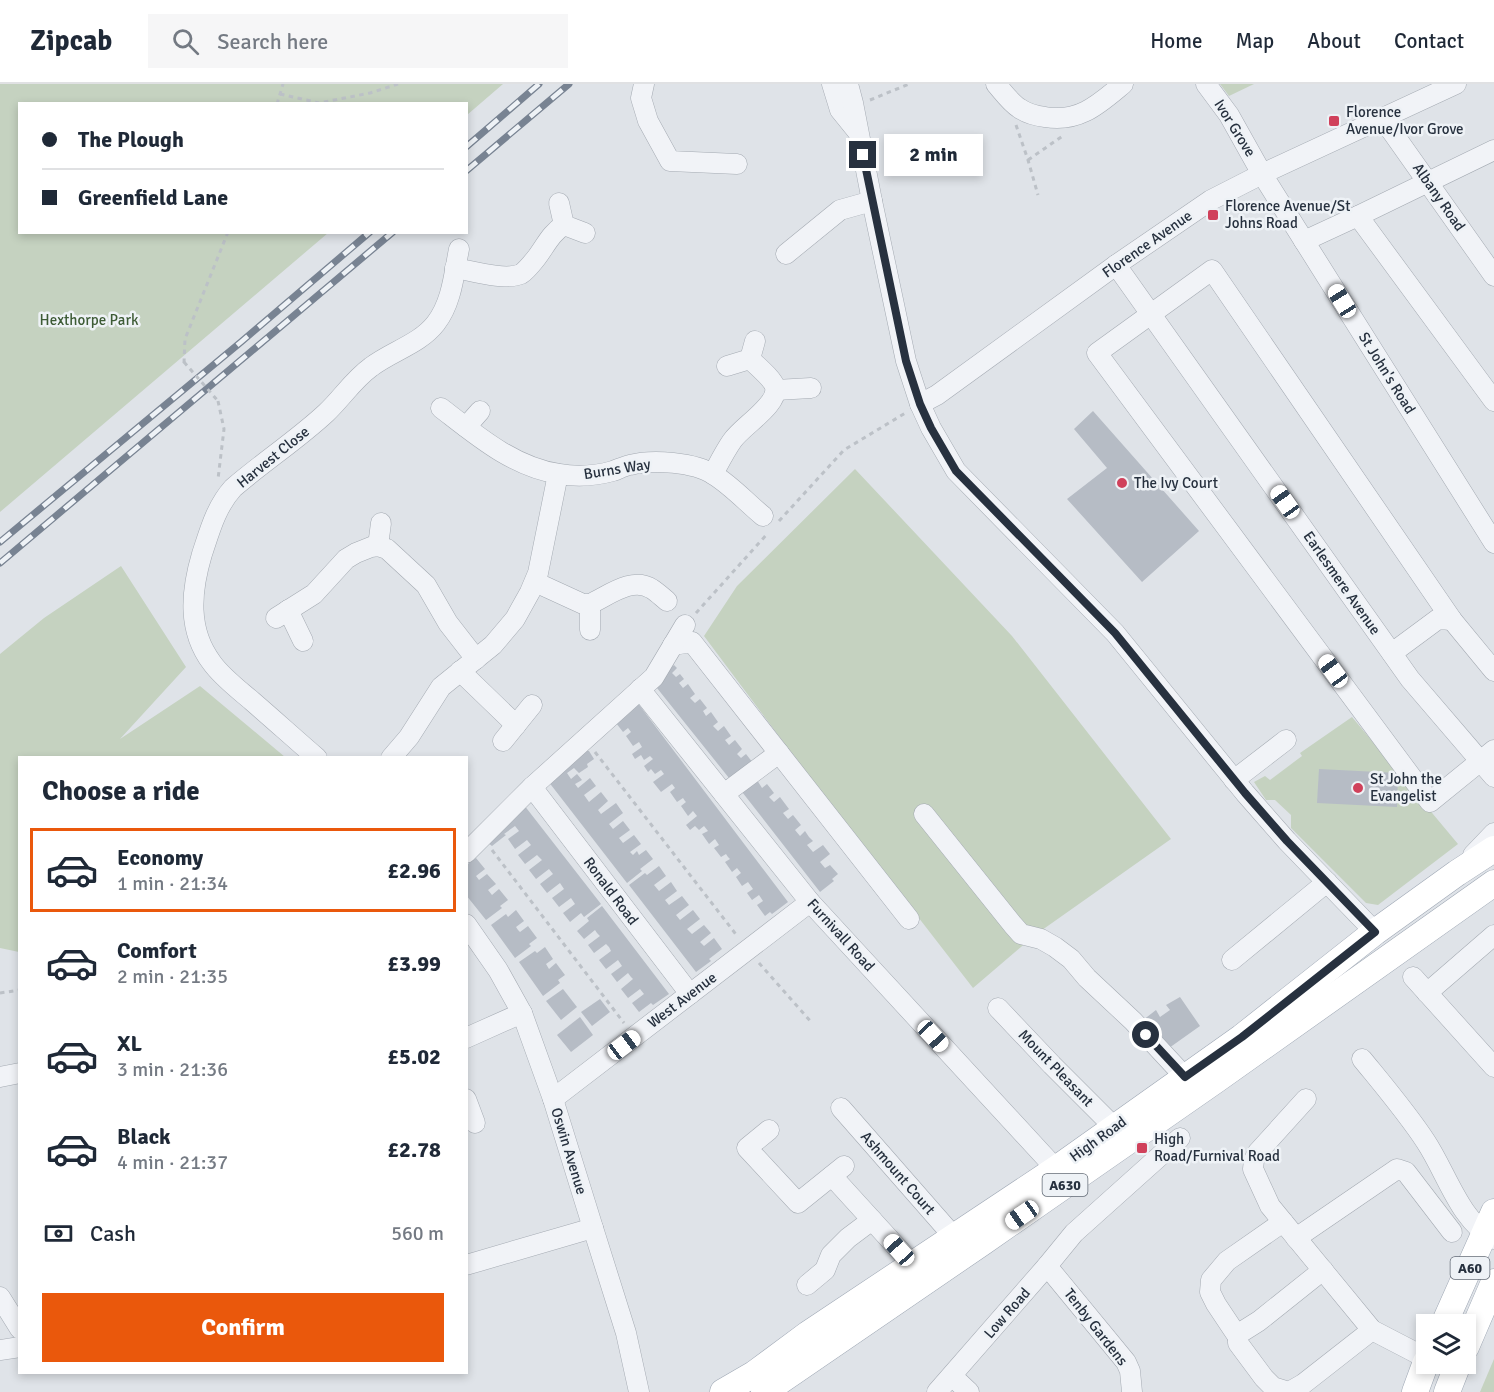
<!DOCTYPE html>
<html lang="en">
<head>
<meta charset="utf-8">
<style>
	:root { --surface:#fff; --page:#f6f6f7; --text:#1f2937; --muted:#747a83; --line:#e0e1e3; --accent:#ea580c }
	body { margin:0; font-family:Signika,sans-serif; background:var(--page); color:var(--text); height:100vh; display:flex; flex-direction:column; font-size:22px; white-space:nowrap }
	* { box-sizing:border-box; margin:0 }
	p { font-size:20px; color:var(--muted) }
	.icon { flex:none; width:33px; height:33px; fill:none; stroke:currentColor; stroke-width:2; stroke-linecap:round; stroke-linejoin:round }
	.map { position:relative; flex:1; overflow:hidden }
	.drawer { position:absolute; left:18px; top:672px; width:450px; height:618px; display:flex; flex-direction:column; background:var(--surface); border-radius:0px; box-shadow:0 3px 9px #0003 }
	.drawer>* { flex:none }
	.hud { position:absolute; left:18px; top:18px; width:450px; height:132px; border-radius:0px; box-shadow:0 3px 9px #0003; display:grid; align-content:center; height:132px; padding:0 24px; background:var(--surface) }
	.controls { position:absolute; left:1416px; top:1230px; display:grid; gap:12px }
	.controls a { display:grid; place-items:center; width:60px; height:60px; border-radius:0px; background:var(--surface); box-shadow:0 3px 9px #0003; font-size:30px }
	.end { position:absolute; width:27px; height:27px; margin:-14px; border:8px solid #27313f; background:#fff; box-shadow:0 0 0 3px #fff }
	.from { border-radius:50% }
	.bubble { position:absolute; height:42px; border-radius:0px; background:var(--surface); box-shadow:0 3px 9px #0003; font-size:20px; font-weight:700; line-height:42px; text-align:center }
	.car { position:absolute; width:18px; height:36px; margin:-18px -9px; border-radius:8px; box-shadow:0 0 4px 2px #0007; background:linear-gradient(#fff 24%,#345 0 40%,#fff 0 76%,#345 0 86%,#fff 0) }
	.hud b { display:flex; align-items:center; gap:21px; height:57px; font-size:22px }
	.hud b+b { border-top:2px solid var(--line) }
	.hud i { width:15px; height:15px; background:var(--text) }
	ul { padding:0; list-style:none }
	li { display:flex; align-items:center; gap:18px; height:84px; margin:0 12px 9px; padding:0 12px; border:3px solid transparent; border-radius:0px }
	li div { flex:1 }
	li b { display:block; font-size:22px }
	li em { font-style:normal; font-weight:700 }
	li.current { border-color:var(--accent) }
	li>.icon { width:54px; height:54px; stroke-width:1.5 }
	h2 { padding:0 24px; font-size:27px; line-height:72px }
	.pay { display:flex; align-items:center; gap:15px; height:66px; padding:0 24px; font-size:22px }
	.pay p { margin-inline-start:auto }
	.cta { display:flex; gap:12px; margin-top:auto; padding:12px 24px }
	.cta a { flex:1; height:69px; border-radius:0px; background:var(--accent); color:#fff; font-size:24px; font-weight:700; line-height:69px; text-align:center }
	header { display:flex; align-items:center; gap:36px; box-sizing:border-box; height:84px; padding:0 30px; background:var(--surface); border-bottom:2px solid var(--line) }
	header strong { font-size:28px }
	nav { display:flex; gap:33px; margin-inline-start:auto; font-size:21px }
	.search { width:420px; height:54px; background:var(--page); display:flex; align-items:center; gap:15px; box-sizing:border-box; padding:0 21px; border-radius:0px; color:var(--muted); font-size:22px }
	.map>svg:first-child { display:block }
</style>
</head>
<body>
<header>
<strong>Zipcab</strong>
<div class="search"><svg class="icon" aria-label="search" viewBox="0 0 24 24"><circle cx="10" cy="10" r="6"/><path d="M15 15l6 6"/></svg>Search here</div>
<nav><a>Home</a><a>Map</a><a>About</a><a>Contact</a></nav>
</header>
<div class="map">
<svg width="1494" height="1308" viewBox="0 0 1494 1308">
	<rect width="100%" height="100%" fill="#dfe3e8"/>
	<g fill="#c5d2c0">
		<path d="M0,0H503L467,31L466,20H20V148L328,149L0,428Z"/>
		<path d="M1220,0H1254L1229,12Z"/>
		<path d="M855,385L1012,552L1171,755L1035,851L973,904L802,683L704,552L737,502Z"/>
		<path d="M121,482L186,583L120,655L200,602L285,673L20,674L19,868L0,864V570L44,534Z"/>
		<path d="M1352,633L1458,760L1378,821L1366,819L1291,744V731L1275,716H1266L1254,698L1265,692L1270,696L1302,672L1300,669Z"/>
		<path d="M1494,1275V1308H1480Z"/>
	</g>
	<g fill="#b6bcc5">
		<path d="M1093,327L1199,447L1142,498L1067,415L1107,384L1074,345Z"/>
		<path d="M674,581L677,584L672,589L676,593L680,590L684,595L679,599L683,604L688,600L695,610L690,614L695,619L700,615L707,624L703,627L706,632L711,628L718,638L713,642L718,647L724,642L731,652L725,656L729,661L735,656L742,665L737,670L741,674L746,670L753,679L733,699L653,599Z"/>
		<path d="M637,618L788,818L772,830L770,828L765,832L757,821L763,817L759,811L752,816L747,809L753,805L748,798L742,802L736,793L741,789L737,784L732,788L725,778L730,775L728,773L726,770L721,773L714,764L719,761L715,755L709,760L702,750L708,747L704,742L699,746L695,742L690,746L686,741L697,732L693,727L688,732L681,722L686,718L685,717L683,714L677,718L670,708L675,704L672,700L661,708L653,698L664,690L661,686L655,690L651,685L648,688L644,682L653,675L650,672L644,676L641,671L635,675L632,670L642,663L639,658L633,662L626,652L631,648L628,644L623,648L616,639Z"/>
		<path d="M581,666L589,667L594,675L587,680L588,683L579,689L574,684L567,689L571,695L577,690L582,696L575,700L578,704L590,694L596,702L584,711L589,718L601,708L608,717L598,726L601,730L616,719L623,729L609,740L613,745L623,737L630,746L619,754L623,759L634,751L641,760L630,768L633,771L637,767L639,771L646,766L653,775L640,785L642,787L627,799L548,697Z"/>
		<path d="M1319,685L1398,689L1397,723L1317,719Z"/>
		<path d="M757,696L762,704L767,700L771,705L774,709L769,713L774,718L780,713L789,725L783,729L788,735L793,731L801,741L795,746L800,752L805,747L809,753L813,757L807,761L813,768L823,761L830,770L820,778L825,784L830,781L838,790L832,795L834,797L820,808L739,704Z"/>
		<path d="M524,721L601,820L584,833L581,829L570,838L563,829L575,820L571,814L559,823L552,814L564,805L560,799L547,809L540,800L553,790L549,785L536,795L529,786L542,776L537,771L525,780L518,771L531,761L527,756L515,765L508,755L519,747L515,742L504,750L506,751L492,762L488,759Z"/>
		<path d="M476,774L485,785L476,792L479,796L487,790L496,800L488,806L492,811L499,805L508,816L500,822L502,824L486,836L466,811V779L468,780Z"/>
		<path d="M659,782L666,792L654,801L659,807L671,798L677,807L665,816L669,821L682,812L689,821L676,831L680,836L693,826L700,835L687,845L692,850L704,841L711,849L700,858L704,862L714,854L722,865L709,875L711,877L696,888L629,801L645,789L647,791Z"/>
		<path d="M602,822L669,910L653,921L651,919L639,928L632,919L644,910L640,905L628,914L621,905L633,895L631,893L628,889L617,898L611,890L622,882L618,876L606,885L599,876L611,867L609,863L606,860L594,869L588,861L600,852L597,849L595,846L584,855L577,847L589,837L587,834Z"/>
		<path d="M516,826L524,837L516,843L518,846L520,848L528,842L537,854L529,860L531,862L515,874L491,841L506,830L508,833Z"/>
		<path d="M545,863L553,875L546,880L549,885L556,879L565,891L558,896L560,899L543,912L519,878L535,867L537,869Z"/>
		<path d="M563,905L577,923L561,936L546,917Z"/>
		<path d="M1180,913L1200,942L1169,964L1138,940L1156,926L1160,933L1170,926L1166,921Z"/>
		<path d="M600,915L610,928L592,942L581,928Z"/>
		<path d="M580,933L593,951L571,968L557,951Z"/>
	</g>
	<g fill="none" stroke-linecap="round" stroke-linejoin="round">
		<g stroke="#a4aab2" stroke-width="21">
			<g id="minor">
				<path d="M644,0L641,14L648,37L670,77L737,80"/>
				<path d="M832,0L840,26L857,47"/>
				<path d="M848,0L853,19L872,117L906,277L920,320L931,344L956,387L1115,549L1245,709L1287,757L1375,848"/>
				<path d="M996,0C1003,8 1010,18 1019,24C1026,29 1036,32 1045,33C1079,39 1099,20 1123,0"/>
				<path d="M1206,0L1229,31L1262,90L1494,459"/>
				<path d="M1383,35L1494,192"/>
				<path d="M559,119L564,141L585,149"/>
				<path d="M1358,132L1494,66"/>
				<path d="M1304,157L1358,132L1494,317"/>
				<path d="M786,170L840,126L872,117"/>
				<path d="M1116,181L1410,595L1494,693"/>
				<path d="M455,184C472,187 505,197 521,190C527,186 533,178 537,173C546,161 551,149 564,141"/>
				<path d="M727,282L750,275L755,257"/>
				<path d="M776,306L811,304"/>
				<path d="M920,320L937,311L1116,181L1211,116L1262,90L1456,0"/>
				<path d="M441,324C476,351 513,383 559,390C577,393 595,392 613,387C619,385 624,382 630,381C652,375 695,378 714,391C732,402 747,419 763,432"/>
				<path d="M466,343L480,327"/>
				<path d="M713,390C719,379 725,367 732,357C742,342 779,321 775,303C773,295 756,281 750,275"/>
				<path d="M378,462L381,439"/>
				<path d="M535,498L583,520H590C608,512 632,492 652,505C657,508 662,513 667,517"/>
				<path d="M590,520V546"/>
				<path d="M288,526L303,557"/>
				<path d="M276,534L314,510L346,475L356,469L371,463L378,462L387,465L426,501L448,539L476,575"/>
				<path d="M673,561L692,558L909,835"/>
				<path d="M1392,569L1438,535L1452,536"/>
				<path d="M460,587L516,641"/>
				<path d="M1494,587L1452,536L1212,186L1097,269L1430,718L1494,666"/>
				<path d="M640,605L810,818L1056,1085"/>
				<path d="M503,657L532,621"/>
				<path d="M317,674C295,655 274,636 252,617C238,605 222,593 212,579C187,546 191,507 202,470C210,446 216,423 233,404C263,378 297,356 326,329C342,314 353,296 371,283C392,267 420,260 436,239C452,218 454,190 459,165"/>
				<path d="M391,674L409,653L441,603L493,561L515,535L530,508L538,489L558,390"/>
				<path d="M1234,696L1286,656"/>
				<path d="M532,703L690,910"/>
				<path d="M724,710L779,669"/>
				<path d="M924,730L1013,841L1021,850L1041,855L1055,863L1071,875L1087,894L1133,937L1185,993"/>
				<path d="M466,769L532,703L654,593L685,541"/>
				<path d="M1473,771L1494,749"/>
				<path d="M466,840L498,886L522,929L553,1015L593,1144L626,1249L639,1308"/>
				<path d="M1232,876L1327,798"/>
				<path d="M1413,893L1494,983"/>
				<path d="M1427,909L1494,851"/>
				<path d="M998,924L1052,981L1114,1043"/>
				<path d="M466,954L522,929"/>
				<path d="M1362,975C1384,1002 1407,1029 1426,1058C1447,1090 1460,1137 1494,1155"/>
				<path d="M0,993L20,989"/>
				<path d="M466,1015L475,1039"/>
				<path d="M553,1015L810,818"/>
				<path d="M1306,1015L1258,1068L1254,1076L1253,1085L1270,1122L1372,1246L1426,1274"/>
				<path d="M841,1024L954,1153"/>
				<path d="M769,1046L747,1064L798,1119L844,1082"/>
				<path d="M832,1092L913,1181"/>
				<path d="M1296,1154L1397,1085L1406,1088L1452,1148"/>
				<path d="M466,1181L593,1144"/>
				<path d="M1047,1182L1126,1278L1130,1287L1132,1308"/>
				<path d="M1323,1186L1259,1237L1240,1249L1238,1253V1259L1264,1294L1273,1303L1289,1308L1303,1300L1372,1246"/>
				<path d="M807,1201L825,1186L831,1171L848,1154L872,1136"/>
				<path d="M0,1213L20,1245"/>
				<path d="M1238,1253L1216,1220L1210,1208L1211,1196L1227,1177L1283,1138"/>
				<path d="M0,1266L20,1263"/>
				<path d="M952,1292L969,1308"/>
				<path d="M937,1308L1047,1182L1074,1149L1180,1054"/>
			</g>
		</g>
		<g stroke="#9ea7b4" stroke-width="27">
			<g id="major">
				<path d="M1444,1240L1494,1128"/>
				<path d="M1466,1263L1494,1198"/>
				<path d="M723,1308L754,1290L808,1250L1056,1085L1242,953L1375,848L1457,789L1494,765"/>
				<path d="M764,1308L983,1158L1216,996L1494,799"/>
				<path d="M1415,1308L1426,1278"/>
				<path d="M1447,1308L1458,1280"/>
			</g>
		</g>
		<g stroke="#bcc1c7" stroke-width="3" stroke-dasharray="4.5 4.5" stroke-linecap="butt">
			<path d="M280,10L319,19L370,9L398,0"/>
			<path d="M870,16L909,0"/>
			<path d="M277,20L283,0"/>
			<path d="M1016,41L1028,76L1038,111"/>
			<path d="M1028,76L1064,51"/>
			<path d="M184,279L185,255L228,148"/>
			<path d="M218,317L224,345L218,395"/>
			<path d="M779,437L844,366L907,328"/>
			<path d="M696,529L768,449"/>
			<path d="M595,668L738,853"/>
			<path d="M492,766L624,939"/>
			<path d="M759,879L812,939"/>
			<path d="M0,909L20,906"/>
		</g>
		<use href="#minor" stroke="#f1f3f7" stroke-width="20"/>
		<use href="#major" stroke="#fff" stroke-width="26"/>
		<g stroke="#788392" stroke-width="7">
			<g id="rail">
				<path d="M466,63L539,0"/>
				<path d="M466,87L569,0"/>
				<path d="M0,458L241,258L370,148"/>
				<path d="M0,479L393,148"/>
			</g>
		</g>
		<use href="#rail" stroke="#eef2f6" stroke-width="4.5" stroke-dasharray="14" stroke-linecap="butt"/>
		<path stroke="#bcc1c7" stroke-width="3" stroke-dasharray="4.5 4.5" stroke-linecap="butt" d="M184,278L218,317"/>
	</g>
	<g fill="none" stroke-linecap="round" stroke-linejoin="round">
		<path stroke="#27313f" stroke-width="8" d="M863,71L906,277L920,320L931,344L956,387L1115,549L1245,709L1287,757L1375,848L1242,953L1185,993L1146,951"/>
	</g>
	<g fill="#d0415b" stroke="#eef2f6" stroke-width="2">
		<rect x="1328" y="31" width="12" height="12" rx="3"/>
		<rect x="1207" y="125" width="12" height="12" rx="3"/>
		<circle cx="1122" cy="399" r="6"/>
		<circle cx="1358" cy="704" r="6"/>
		<rect x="1136" y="1058" width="12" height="12" rx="3"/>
	</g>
	<g text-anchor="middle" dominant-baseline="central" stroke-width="5" stroke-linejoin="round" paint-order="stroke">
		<g fill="#eef2f6" stroke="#636b76" stroke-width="1.5">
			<rect x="1042.5" y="1090" width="45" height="22" rx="4.5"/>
			<rect x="1450.5" y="1173" width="39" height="22" rx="4.5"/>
		</g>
		<g font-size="14" font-weight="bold" fill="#27313f">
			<text x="1065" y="1101">A630</text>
			<text x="1470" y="1184">A60</text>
		</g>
		<g font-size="15" fill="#27313f" stroke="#eef2f6" text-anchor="start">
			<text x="1346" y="28">Florence<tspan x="1346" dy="17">Avenue/Ivor Grove</tspan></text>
			<text x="1225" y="122">Florence Avenue/St<tspan x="1225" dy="17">Johns Road</tspan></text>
			<text x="1134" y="399">The Ivy Court</text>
			<text x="1370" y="695">St John the<tspan x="1370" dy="17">Evangelist</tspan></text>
			<text x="1154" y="1055">High<tspan x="1154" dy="17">Road/Furnival Road</tspan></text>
		</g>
		<g font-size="15" fill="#27313f" stroke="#eef2f6">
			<text transform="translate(1235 44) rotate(58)">Ivor Grove</text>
			<text transform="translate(1439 113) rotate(55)">Albany Road</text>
			<text transform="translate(1147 160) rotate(-35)">Florence Avenue</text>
			<text transform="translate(1387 289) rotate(58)">St John's Road</text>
			<text transform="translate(273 373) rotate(-39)">Harvest Close</text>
			<text transform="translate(617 385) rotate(-9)">Burns Way</text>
			<text transform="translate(1342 499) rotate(55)">Earlesmere Avenue</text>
			<text transform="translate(611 807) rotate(53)">Ronald Road</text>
			<text transform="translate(841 851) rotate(48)">Furnivall Road</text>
			<text transform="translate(682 916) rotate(-37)">West Avenue</text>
			<text transform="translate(1056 984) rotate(46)">Mount Pleasant</text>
			<text transform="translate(1098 1055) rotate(-36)">High Road</text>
			<text transform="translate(569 1067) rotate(73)">Oswin Avenue</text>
			<text transform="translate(898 1089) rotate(49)">Ashmount Court</text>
			<text transform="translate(1007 1229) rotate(-49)">Low Road</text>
			<text transform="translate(1096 1243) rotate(52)">Tenby Gardens</text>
		</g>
		<g font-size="15" fill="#3d5b35" stroke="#eef2f6">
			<text x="89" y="236">Hexthorpe Park</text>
		</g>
	</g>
</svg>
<div class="controls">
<a><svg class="icon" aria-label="layers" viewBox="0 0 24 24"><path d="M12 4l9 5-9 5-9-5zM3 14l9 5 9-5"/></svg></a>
</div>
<i class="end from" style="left:1146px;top:951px"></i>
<i class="end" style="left:863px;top:71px"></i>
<div class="bubble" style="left:884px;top:50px;width:99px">2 min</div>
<i class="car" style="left:1342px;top:217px;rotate:328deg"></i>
<i class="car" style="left:1285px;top:418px;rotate:325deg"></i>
<i class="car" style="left:1333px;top:587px;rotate:324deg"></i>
<i class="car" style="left:933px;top:952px;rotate:137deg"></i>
<i class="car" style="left:624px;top:961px;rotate:53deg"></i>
<i class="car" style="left:1022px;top:1131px;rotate:235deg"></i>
<i class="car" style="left:899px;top:1166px;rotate:318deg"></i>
<div class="hud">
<b><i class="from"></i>The Plough</b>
<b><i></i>Greenfield Lane</b>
</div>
<section class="drawer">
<h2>Choose a ride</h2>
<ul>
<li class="current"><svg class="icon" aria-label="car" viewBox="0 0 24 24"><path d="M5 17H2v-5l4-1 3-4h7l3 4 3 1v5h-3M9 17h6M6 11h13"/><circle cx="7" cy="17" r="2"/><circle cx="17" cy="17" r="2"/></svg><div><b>Economy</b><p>1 min · 21:34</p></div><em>£2.96</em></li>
<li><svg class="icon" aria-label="car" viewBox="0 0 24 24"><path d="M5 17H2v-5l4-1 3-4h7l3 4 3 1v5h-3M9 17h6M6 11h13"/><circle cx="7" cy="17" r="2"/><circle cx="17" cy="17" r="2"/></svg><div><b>Comfort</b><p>2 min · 21:35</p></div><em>£3.99</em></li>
<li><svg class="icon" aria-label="car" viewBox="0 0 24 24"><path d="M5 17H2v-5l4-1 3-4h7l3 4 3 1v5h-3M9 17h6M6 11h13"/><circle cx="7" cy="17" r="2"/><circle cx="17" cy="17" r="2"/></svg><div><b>XL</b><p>3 min · 21:36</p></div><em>£5.02</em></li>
<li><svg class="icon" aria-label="car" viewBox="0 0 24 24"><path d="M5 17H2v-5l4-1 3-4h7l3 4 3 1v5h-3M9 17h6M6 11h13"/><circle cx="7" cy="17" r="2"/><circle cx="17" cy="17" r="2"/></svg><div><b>Black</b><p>4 min · 21:37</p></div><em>£2.78</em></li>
</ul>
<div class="pay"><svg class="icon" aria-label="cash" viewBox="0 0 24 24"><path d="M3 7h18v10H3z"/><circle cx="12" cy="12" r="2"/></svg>Cash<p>560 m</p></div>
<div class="cta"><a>Confirm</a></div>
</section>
</div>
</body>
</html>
